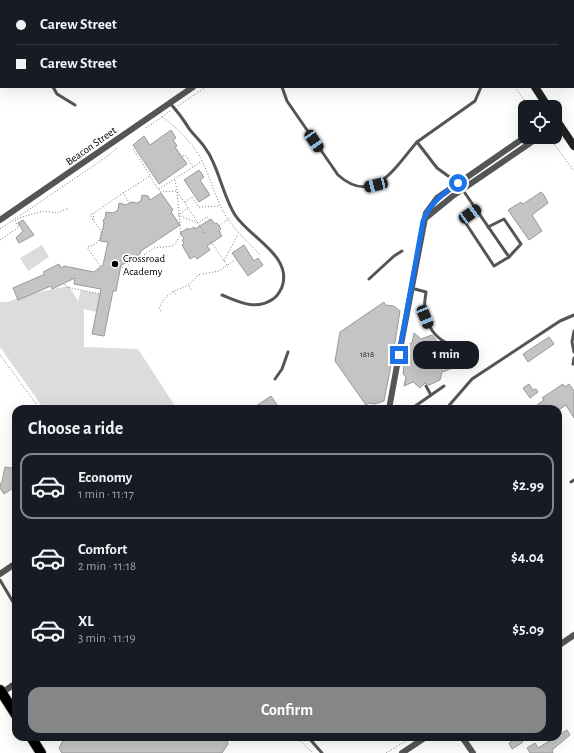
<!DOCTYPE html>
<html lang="en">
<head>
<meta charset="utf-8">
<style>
	:root { --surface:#171b24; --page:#242831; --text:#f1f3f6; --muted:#9ea1a6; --line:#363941; --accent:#858687 }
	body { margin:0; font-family:"Alegreya Sans",sans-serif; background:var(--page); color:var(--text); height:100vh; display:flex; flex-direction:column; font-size:15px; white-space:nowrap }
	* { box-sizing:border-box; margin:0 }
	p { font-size:13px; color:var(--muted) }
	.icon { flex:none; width:22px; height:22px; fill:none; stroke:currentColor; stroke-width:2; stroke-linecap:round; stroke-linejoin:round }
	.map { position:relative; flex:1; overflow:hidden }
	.panel { position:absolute; left:12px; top:405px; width:550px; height:336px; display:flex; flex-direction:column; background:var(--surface); border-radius:12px; box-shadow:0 4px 16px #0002 }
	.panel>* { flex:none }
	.hud { position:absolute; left:0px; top:0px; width:574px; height:88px; box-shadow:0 4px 16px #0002; display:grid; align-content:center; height:88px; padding:0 16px; background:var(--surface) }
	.tools { position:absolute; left:518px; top:100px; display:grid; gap:8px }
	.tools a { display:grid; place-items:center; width:44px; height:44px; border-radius:8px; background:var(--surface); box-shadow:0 4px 16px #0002; font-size:20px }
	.end { position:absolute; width:18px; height:18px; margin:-9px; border:5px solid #1a73e8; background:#fff; box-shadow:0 0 0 2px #fff }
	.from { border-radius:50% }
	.bubble { position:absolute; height:28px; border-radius:12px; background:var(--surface); box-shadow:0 4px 16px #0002; font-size:13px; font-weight:700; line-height:28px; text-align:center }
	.car { position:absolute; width:12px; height:24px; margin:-12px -6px; border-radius:5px; box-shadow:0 0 3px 1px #0007; background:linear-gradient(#222 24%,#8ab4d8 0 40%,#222 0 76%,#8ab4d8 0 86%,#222 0) }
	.hud b { display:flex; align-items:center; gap:14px; height:38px; font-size:15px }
	.hud b+b { border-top:1px solid var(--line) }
	.hud i { width:10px; height:10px; background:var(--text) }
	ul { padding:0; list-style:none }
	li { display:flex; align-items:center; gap:12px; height:66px; margin:0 8px 6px; padding:0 8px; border:2px solid transparent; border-radius:12px }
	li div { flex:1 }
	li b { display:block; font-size:15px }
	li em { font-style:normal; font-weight:700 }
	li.selected { border-color:var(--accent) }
	li>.icon { width:36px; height:36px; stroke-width:1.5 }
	h2 { padding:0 16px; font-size:18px; line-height:48px }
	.cta { display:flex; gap:8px; margin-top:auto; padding:8px 16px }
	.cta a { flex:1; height:46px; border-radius:12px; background:var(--accent); color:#fff; font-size:16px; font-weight:700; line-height:46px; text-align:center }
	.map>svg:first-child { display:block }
</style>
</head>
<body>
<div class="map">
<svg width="574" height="753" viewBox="0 0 574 753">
	<rect width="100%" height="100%" fill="#fff"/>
	<g fill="#dcdcdc">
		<path d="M42,245L49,257L28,271L20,258Z"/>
		<path d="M69,286L78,301L81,290L100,294L96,312L83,309L84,312V347L138,349L177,409H44L0,347V302H8L28,294Z"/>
	</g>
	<g fill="#c4c4c4" stroke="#999">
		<path d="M171,130L176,138L173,140L177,146L175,147L187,164L159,184L133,145L144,136L150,145Z"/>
		<path d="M199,170L204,177L200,180L210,195L199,202L184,180Z"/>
		<path d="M541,192L544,195L548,203L532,215L542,231L529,240L508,210L521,202L523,204Z"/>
		<path d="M161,193L173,210L171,212L180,225L141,251L139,256H134L131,261L121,265L116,291H113L104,336L92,334L101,289L74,284L75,278L52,289L51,286L18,300L13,288L45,274L43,272L59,264L61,268L64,266L94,272L103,265L108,242L100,241L104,223L103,220L105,219L106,212L113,213L118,210L119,203L126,205L131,202L137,203L141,201L142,195L148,196L150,200Z"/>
		<path d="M211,219L215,224L217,223L221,229L219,231L222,236L207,246L210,250L197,259L195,256L190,259L182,245L184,243L182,240L184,238L180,233L188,228L189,230L194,227L195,229Z"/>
		<path d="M23,220L34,235L19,243L16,238L23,231L18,223Z"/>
		<path d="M244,245L254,261L258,258L263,265L248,276L232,253Z"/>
		<path d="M384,302L385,305L394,306L400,311L393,355L384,401L375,404L369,403L366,405L335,361L340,332Z"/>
		<path d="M414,333L421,339L432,335L445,351L444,359L453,368L442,372L440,380L429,385L425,383L420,388L413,382L404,386L406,377L403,374L405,356L408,345L412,343Z"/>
		<path d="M549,337L554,344L528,362L523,354Z"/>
		<path d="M529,384L533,390L536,389L538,392L530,398L523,388Z"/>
		<path d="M563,384L565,387L569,384L574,391V418L566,405L560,409H540L537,405L544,400L542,398Z"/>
		<path d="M271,396L280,409H251L256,406Z"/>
		<path d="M16,465V486L4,494L0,488V484L2,482L5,467L11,468Z"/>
		<path d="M567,730L570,735L552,750L553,753H530L527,748L535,743L538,748Z"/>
		<path d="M65,737H226L228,744L222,753H62L59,748Z"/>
		<path d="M519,737L523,742L512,749L509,743Z"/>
	</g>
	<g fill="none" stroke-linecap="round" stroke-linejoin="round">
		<g stroke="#dbdbdb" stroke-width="12">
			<g id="primary">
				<path d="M0,690L16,715"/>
				<path d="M31,737L41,753"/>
			</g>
		</g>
		<g stroke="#777" stroke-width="1" stroke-dasharray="1 2" stroke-linecap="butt">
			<path d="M459,0L460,1"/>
			<path d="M335,1L337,0"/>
			<path d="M515,87L529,107"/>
			<path d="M178,106L206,87"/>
			<path d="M170,111L162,117C177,126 197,148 204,165C211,180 215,196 223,211C232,228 247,241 260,255"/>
			<path d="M146,128L162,117"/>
			<path d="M549,137L574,171"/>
			<path d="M133,149L150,175"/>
			<path d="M183,156L185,155L193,167L202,161"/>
			<path d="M175,180L177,191L188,208"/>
			<path d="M159,189L193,167"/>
			<path d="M185,202L192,197L199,207L220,206"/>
			<path d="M93,219L90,215L93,213"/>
			<path d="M219,226L231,217"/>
			<path d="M0,229L108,156L117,148"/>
			<path d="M205,233L198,223L178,215L188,208L198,223L207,217L209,220"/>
			<path d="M0,240L19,227L15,221L22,217L44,211L57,213L69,208"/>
			<path d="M211,242L227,265"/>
			<path d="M224,261L238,234"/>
			<path d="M100,266L87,247C97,245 100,241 101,231L93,220L94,213L123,193L130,204"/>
			<path d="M122,267C129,267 132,262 135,257H141L154,248L173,246L181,235L177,191L160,192L150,176L123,193"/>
			<path d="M203,274L219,271L235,260"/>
			<path d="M65,284L66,287L100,294"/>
			<path d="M189,286L192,291"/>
			<path d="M173,291L176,295"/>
			<path d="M161,311L159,308C169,285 186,293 198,275L202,274"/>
			<path d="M0,355L40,409"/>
			<path d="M296,737L313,753"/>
			<path d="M386,753L413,737"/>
		</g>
		<g stroke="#555" stroke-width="3">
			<path d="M245,0L246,1"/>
			<path d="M53,87L57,94L75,105"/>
			<path d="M282,87L287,101L338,175C374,207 395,167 417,142"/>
			<path d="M170,103C178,112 184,120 190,130C199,140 208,149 213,162C221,179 225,199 235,215C250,238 293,256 282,287C280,291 278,296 273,299C256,311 239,302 222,295"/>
			<path d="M477,210L463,219L494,266L509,257L458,183L437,168L417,142L475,101L481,87"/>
			<path d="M488,227L504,219L521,244L509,257"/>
			<path d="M369,279L394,256L402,251"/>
			<path d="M411,288L426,292C421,317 431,342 458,346"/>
			<path d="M574,331L572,342L574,352"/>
			<path d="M573,364L574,358"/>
			<path d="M275,379L282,369L288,352"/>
			<path d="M426,386L431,395"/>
			<path d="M411,409L444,386"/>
			<path d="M446,409L472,379L560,321L574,315"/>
			<path d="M571,482L574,480"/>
			<path d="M0,580L16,607"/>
			<path d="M308,737L322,753"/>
		</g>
		<g stroke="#555" stroke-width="6">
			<path d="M319,1L320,0"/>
			<path d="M427,217L454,195L539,137"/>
			<path d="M0,220L193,87"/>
			<path d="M399,355L426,213L437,198L525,137"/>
			<path d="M389,409L398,360"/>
			<path d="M0,574L16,563"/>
			<path d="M558,646L574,635"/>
			<path d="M0,694L16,683"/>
			<path d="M462,737L473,753"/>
			<path d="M402,753L426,737"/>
		</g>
		<g stroke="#222" stroke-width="8">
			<path d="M474,0L475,1"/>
			<path d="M535,87L548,107"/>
			<path d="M555,118L574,146"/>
		</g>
		<use href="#primary" stroke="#000" stroke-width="10"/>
	</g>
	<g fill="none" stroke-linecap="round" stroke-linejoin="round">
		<path stroke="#1a73e8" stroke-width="5" d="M399,355L423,221C430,203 443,194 458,183"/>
	</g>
	<circle fill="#000" stroke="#fff" stroke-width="1.5" cx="115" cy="264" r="4"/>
	<g text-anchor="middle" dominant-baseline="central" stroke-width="3.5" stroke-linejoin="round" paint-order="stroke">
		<g font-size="9" fill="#313131">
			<text x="367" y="354">1818</text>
		</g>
		<g font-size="11" fill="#000" stroke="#fff">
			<text transform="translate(91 146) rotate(-35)">Beacon Street</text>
		</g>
		<g font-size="11" fill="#000" stroke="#fff" text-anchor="start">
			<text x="123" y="258">Crossroad<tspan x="123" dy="13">Academy</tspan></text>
		</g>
	</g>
</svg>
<div class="tools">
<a><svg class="icon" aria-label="locate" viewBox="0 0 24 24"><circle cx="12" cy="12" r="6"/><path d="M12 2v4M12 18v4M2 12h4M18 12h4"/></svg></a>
</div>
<i class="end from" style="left:458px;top:183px"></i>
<i class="end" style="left:399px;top:355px"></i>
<div class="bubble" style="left:413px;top:341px;width:66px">1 min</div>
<i class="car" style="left:314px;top:141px;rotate:146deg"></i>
<i class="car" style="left:376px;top:185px;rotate:257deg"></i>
<i class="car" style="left:470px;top:214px;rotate:55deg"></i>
<i class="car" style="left:425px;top:317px;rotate:158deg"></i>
<div class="hud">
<b><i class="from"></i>Carew Street</b>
<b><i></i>Carew Street</b>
</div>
<section class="panel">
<h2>Choose a ride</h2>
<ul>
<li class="selected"><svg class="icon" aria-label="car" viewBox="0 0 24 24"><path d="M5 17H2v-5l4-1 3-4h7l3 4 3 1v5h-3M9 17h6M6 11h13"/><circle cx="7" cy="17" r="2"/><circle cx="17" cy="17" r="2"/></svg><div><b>Economy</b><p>1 min · 11:17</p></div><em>$2.99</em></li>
<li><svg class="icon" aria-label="car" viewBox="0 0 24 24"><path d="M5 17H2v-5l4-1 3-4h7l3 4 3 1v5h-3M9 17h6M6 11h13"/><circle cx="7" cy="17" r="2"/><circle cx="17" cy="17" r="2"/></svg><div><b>Comfort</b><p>2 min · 11:18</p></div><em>$4.04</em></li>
<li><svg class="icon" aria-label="car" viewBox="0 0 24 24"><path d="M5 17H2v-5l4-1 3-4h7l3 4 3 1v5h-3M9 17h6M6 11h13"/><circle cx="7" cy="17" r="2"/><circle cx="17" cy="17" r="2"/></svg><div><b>XL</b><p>3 min · 11:19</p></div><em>$5.09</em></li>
</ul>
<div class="cta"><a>Confirm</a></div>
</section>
</div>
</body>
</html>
